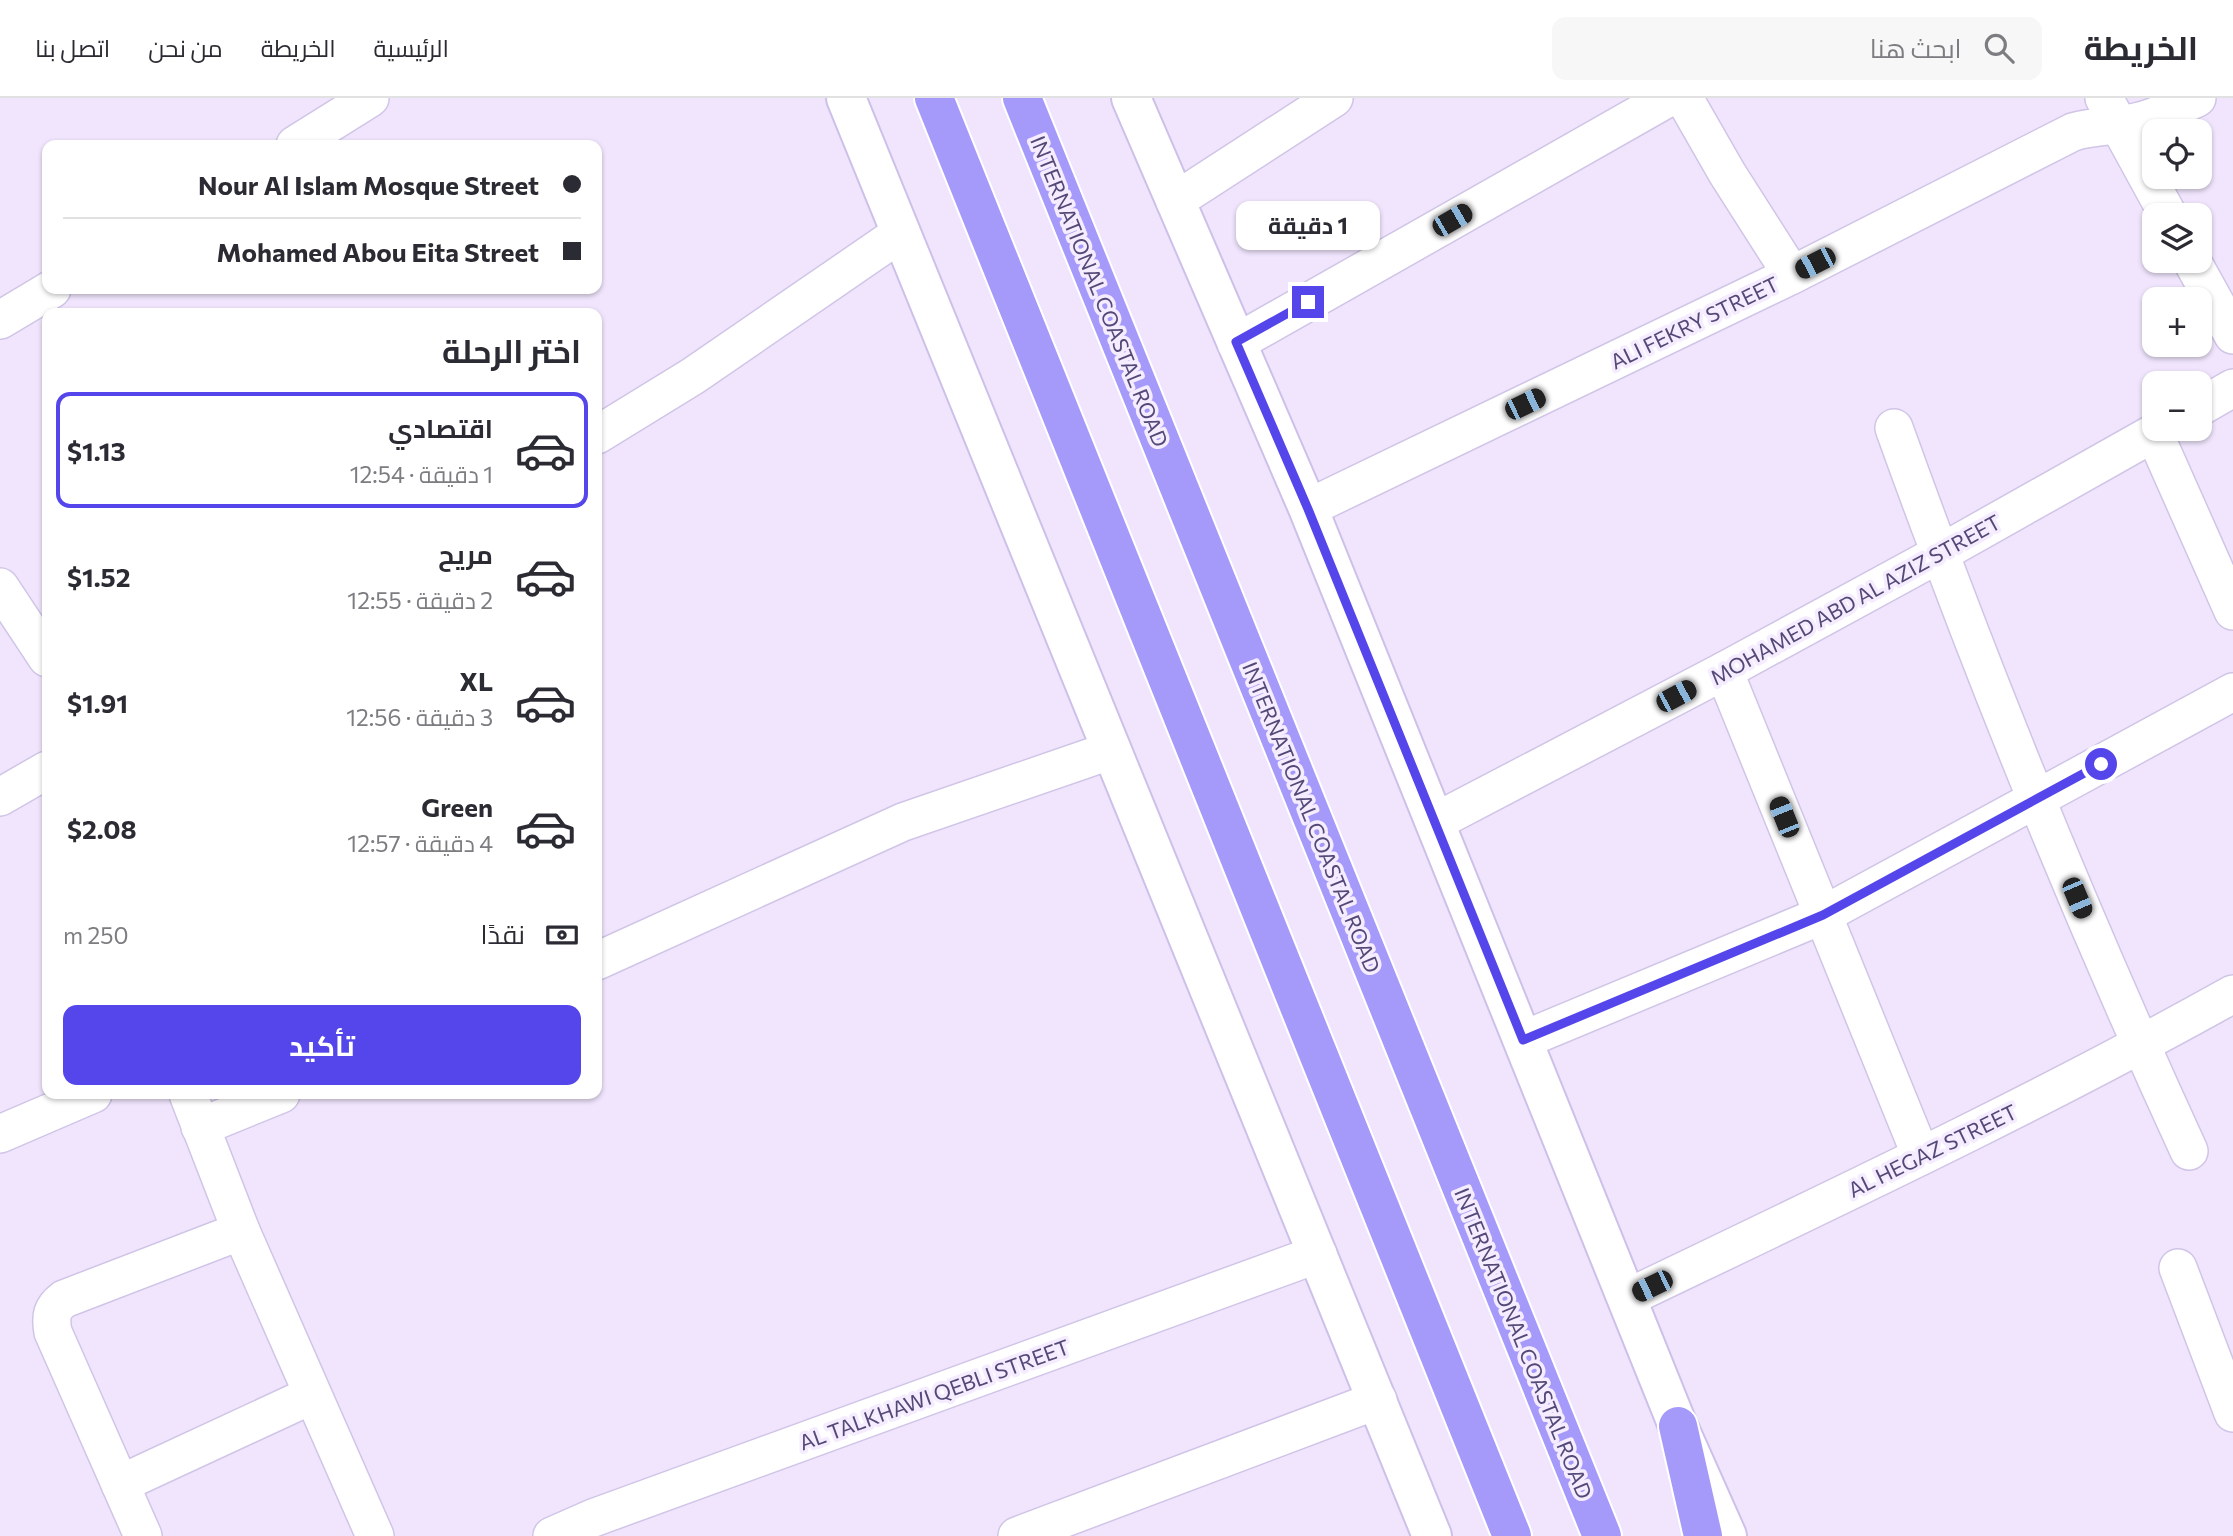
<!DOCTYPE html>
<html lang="ar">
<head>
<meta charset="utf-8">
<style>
	:root { --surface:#fff; --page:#f7f7f7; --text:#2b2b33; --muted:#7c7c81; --line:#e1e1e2; --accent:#5446eb }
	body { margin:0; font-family:Commissioner,Cairo,sans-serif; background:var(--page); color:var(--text); direction:rtl; height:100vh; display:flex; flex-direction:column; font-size:26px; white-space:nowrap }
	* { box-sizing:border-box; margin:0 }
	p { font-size:23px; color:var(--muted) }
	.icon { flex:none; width:38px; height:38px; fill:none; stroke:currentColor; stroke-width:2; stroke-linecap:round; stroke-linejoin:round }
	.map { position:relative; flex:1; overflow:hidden; direction:ltr }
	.drawer { position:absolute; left:42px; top:210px; width:560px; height:791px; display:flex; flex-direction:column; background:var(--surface); border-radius:14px; box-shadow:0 2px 5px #0004; direction:rtl }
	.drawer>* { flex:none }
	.banner { position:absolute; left:42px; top:42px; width:560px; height:154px; border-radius:14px; box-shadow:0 2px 5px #0004; direction:rtl; display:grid; align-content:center; height:154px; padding:0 21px; background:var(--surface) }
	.buttons { position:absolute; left:2142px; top:21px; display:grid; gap:14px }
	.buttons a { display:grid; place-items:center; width:70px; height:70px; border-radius:14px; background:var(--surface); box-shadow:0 2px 5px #0004; font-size:35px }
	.end { position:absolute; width:32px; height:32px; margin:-16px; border:9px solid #5446eb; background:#fff; box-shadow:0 0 0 4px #fff }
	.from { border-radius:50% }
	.bubble { position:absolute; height:49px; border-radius:14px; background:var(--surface); box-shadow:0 2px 5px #0004; font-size:23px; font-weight:700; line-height:49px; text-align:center; direction:rtl }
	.car { position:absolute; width:21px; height:42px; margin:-21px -10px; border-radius:9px; box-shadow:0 0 5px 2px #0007; background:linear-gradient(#222 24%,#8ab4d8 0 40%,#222 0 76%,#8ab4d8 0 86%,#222 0) }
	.banner b { display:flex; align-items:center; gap:24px; height:66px; font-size:26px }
	.banner b+b { border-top:2px solid var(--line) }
	.banner i { width:18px; height:18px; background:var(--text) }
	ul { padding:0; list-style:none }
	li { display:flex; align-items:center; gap:21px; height:116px; margin:0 14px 10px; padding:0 7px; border:4px solid transparent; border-radius:14px }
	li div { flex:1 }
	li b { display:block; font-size:26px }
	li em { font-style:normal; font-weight:700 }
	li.current { border-color:var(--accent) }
	li>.icon { width:63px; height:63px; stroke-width:1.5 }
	h2 { padding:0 21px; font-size:32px; line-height:84px }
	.pay { display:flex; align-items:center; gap:18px; height:77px; padding:0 21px; font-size:26px }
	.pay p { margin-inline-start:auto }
	.button { display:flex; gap:14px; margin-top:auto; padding:14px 21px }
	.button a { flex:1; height:80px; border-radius:14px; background:var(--accent); color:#fff; font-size:28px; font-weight:700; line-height:80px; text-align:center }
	header { display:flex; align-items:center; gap:42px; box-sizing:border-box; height:98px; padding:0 35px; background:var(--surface); border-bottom:2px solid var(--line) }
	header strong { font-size:33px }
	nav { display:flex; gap:38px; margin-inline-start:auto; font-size:24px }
	.search { width:490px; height:63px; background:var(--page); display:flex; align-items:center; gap:18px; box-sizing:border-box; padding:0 24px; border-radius:14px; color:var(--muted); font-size:26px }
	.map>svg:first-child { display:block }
</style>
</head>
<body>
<header>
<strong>الخريطة</strong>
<div class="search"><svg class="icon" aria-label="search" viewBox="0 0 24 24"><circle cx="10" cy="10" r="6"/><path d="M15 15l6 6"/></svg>ابحث هنا</div>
<nav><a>الرئيسية</a><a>الخريطة</a><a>من نحن</a><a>اتصل بنا</a></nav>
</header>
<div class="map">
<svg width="2233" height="1438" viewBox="0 0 2233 1438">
	<rect width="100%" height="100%" fill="#f0e5fd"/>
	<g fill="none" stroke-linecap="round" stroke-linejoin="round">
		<g stroke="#d0c5e7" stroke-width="40">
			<g id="street">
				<path d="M1684,0L1727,75L1792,177"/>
				<path d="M2104,0L2168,117"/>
				<path d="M295,47L370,0"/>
				<path d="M1175,103L1334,0"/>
				<path d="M2192,163L2233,237"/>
				<path d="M0,222L52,191"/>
				<path d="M1236,245L1668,0"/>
				<path d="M2200,309L2233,290"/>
				<path d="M1894,330C1982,575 2080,816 2189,1053"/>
				<path d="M2154,335L2233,513"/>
				<path d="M597,337L693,278L901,135"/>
				<path d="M1308,410L1792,177L2073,34C2096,27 2117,29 2140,23C2160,18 2179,8 2197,0"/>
				<path d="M0,489L47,560"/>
				<path d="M1724,573L1921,1058"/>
				<path d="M0,699L47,672"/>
				<path d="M1435,724L1724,573L1939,456L2161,331"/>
				<path d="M597,863L903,724L1112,652"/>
				<path d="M1523,942L1823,817L2233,594"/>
				<path d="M188,996L241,1133L375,1438"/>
				<path d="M200,1029L281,996"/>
				<path d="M0,1036L93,996"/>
				<path d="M2178,1170L2233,1315"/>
				<path d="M1627,1200C1831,1102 2036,1006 2233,896"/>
				<path d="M120,1386L312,1297"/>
				<path d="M143,1438L53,1234C50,1218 52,1210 64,1201L241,1133"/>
				<path d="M552,1438L593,1420L1318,1156"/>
				<path d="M1017,1438L1378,1302"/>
			</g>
		</g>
		<g stroke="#cdc0e9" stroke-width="42">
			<g id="secondary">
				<path d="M846,0L1432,1438"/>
				<path d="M1131,0L1308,410L1678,1328L1727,1438"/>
			</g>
		</g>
		<g stroke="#fff" stroke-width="42">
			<g id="highway">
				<path d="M934,0L1512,1438"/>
				<path d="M1022,0L1602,1438"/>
				<path d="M1678,1328L1703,1438"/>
			</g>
		</g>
		<use href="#street" stroke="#fff" stroke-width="37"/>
		<use href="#secondary" stroke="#fff" stroke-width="38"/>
		<use href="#highway" stroke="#a59af9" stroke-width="38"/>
	</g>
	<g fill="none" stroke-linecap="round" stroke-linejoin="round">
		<path stroke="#5446eb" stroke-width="9" d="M1308,204L1236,244L1308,411L1523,942L1823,817L2101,666"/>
	</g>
	<g text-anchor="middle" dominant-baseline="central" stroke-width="7" stroke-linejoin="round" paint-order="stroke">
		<g font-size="21" fill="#534977" stroke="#f5ecff">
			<text transform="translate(1100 193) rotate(68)">INTERNATIONAL COASTAL ROAD</text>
			<text transform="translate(1694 224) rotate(-26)">ALI FEKRY STREET</text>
			<text transform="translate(1855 501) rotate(-29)">MOHAMED ABD AL AZIZ STREET</text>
			<text transform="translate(1312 719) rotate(68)">INTERNATIONAL COASTAL ROAD</text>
			<text transform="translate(1932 1052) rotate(-26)">AL HEGAZ STREET</text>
			<text transform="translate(1524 1245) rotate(68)">INTERNATIONAL COASTAL ROAD</text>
			<text transform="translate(934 1296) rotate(-20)">AL TALKHAWI QEBLI STREET</text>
		</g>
	</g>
</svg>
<div class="buttons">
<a><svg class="icon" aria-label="locate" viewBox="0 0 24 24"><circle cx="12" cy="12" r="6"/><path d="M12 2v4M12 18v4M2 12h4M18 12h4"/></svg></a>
<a><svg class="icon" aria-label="layers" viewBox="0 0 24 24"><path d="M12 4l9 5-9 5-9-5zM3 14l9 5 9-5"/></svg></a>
<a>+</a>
<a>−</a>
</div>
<i class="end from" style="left:2101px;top:666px"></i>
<i class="end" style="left:1308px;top:204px"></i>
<div class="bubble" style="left:1236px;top:103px;width:144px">1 دقيقة</div>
<i class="car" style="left:1452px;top:122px;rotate:60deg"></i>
<i class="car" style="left:1815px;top:165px;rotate:243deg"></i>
<i class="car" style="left:1525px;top:306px;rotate:64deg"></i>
<i class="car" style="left:1676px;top:598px;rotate:62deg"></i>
<i class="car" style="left:1784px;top:719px;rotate:338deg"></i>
<i class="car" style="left:2077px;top:800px;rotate:157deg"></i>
<i class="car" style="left:1652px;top:1188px;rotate:244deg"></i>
<div class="banner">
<b><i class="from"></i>Nour Al Islam Mosque Street</b>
<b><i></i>Mohamed Abou Eita Street</b>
</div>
<section class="drawer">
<h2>اختر الرحلة</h2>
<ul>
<li class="current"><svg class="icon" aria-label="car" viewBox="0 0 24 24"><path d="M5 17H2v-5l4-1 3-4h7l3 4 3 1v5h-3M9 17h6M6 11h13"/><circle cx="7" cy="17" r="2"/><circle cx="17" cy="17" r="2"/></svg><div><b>اقتصادي</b><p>1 دقيقة · 12:54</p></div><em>$1.13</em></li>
<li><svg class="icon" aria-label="car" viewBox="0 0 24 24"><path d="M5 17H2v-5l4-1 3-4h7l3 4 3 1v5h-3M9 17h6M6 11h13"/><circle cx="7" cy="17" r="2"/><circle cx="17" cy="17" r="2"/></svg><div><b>مريح</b><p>2 دقيقة · 12:55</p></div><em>$1.52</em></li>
<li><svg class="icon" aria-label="car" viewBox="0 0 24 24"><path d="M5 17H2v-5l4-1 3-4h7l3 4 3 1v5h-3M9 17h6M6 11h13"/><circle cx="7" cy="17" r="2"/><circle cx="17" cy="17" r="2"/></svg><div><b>XL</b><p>3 دقيقة · 12:56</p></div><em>$1.91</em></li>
<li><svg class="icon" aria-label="car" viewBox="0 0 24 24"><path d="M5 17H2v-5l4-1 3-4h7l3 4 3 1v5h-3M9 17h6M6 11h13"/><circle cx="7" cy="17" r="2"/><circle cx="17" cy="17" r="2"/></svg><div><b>Green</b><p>4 دقيقة · 12:57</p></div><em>$2.08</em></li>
</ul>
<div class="pay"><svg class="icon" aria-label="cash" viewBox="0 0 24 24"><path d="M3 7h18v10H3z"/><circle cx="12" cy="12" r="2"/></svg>نقدًا<p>250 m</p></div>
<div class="button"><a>تأكيد</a></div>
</section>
</div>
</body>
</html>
